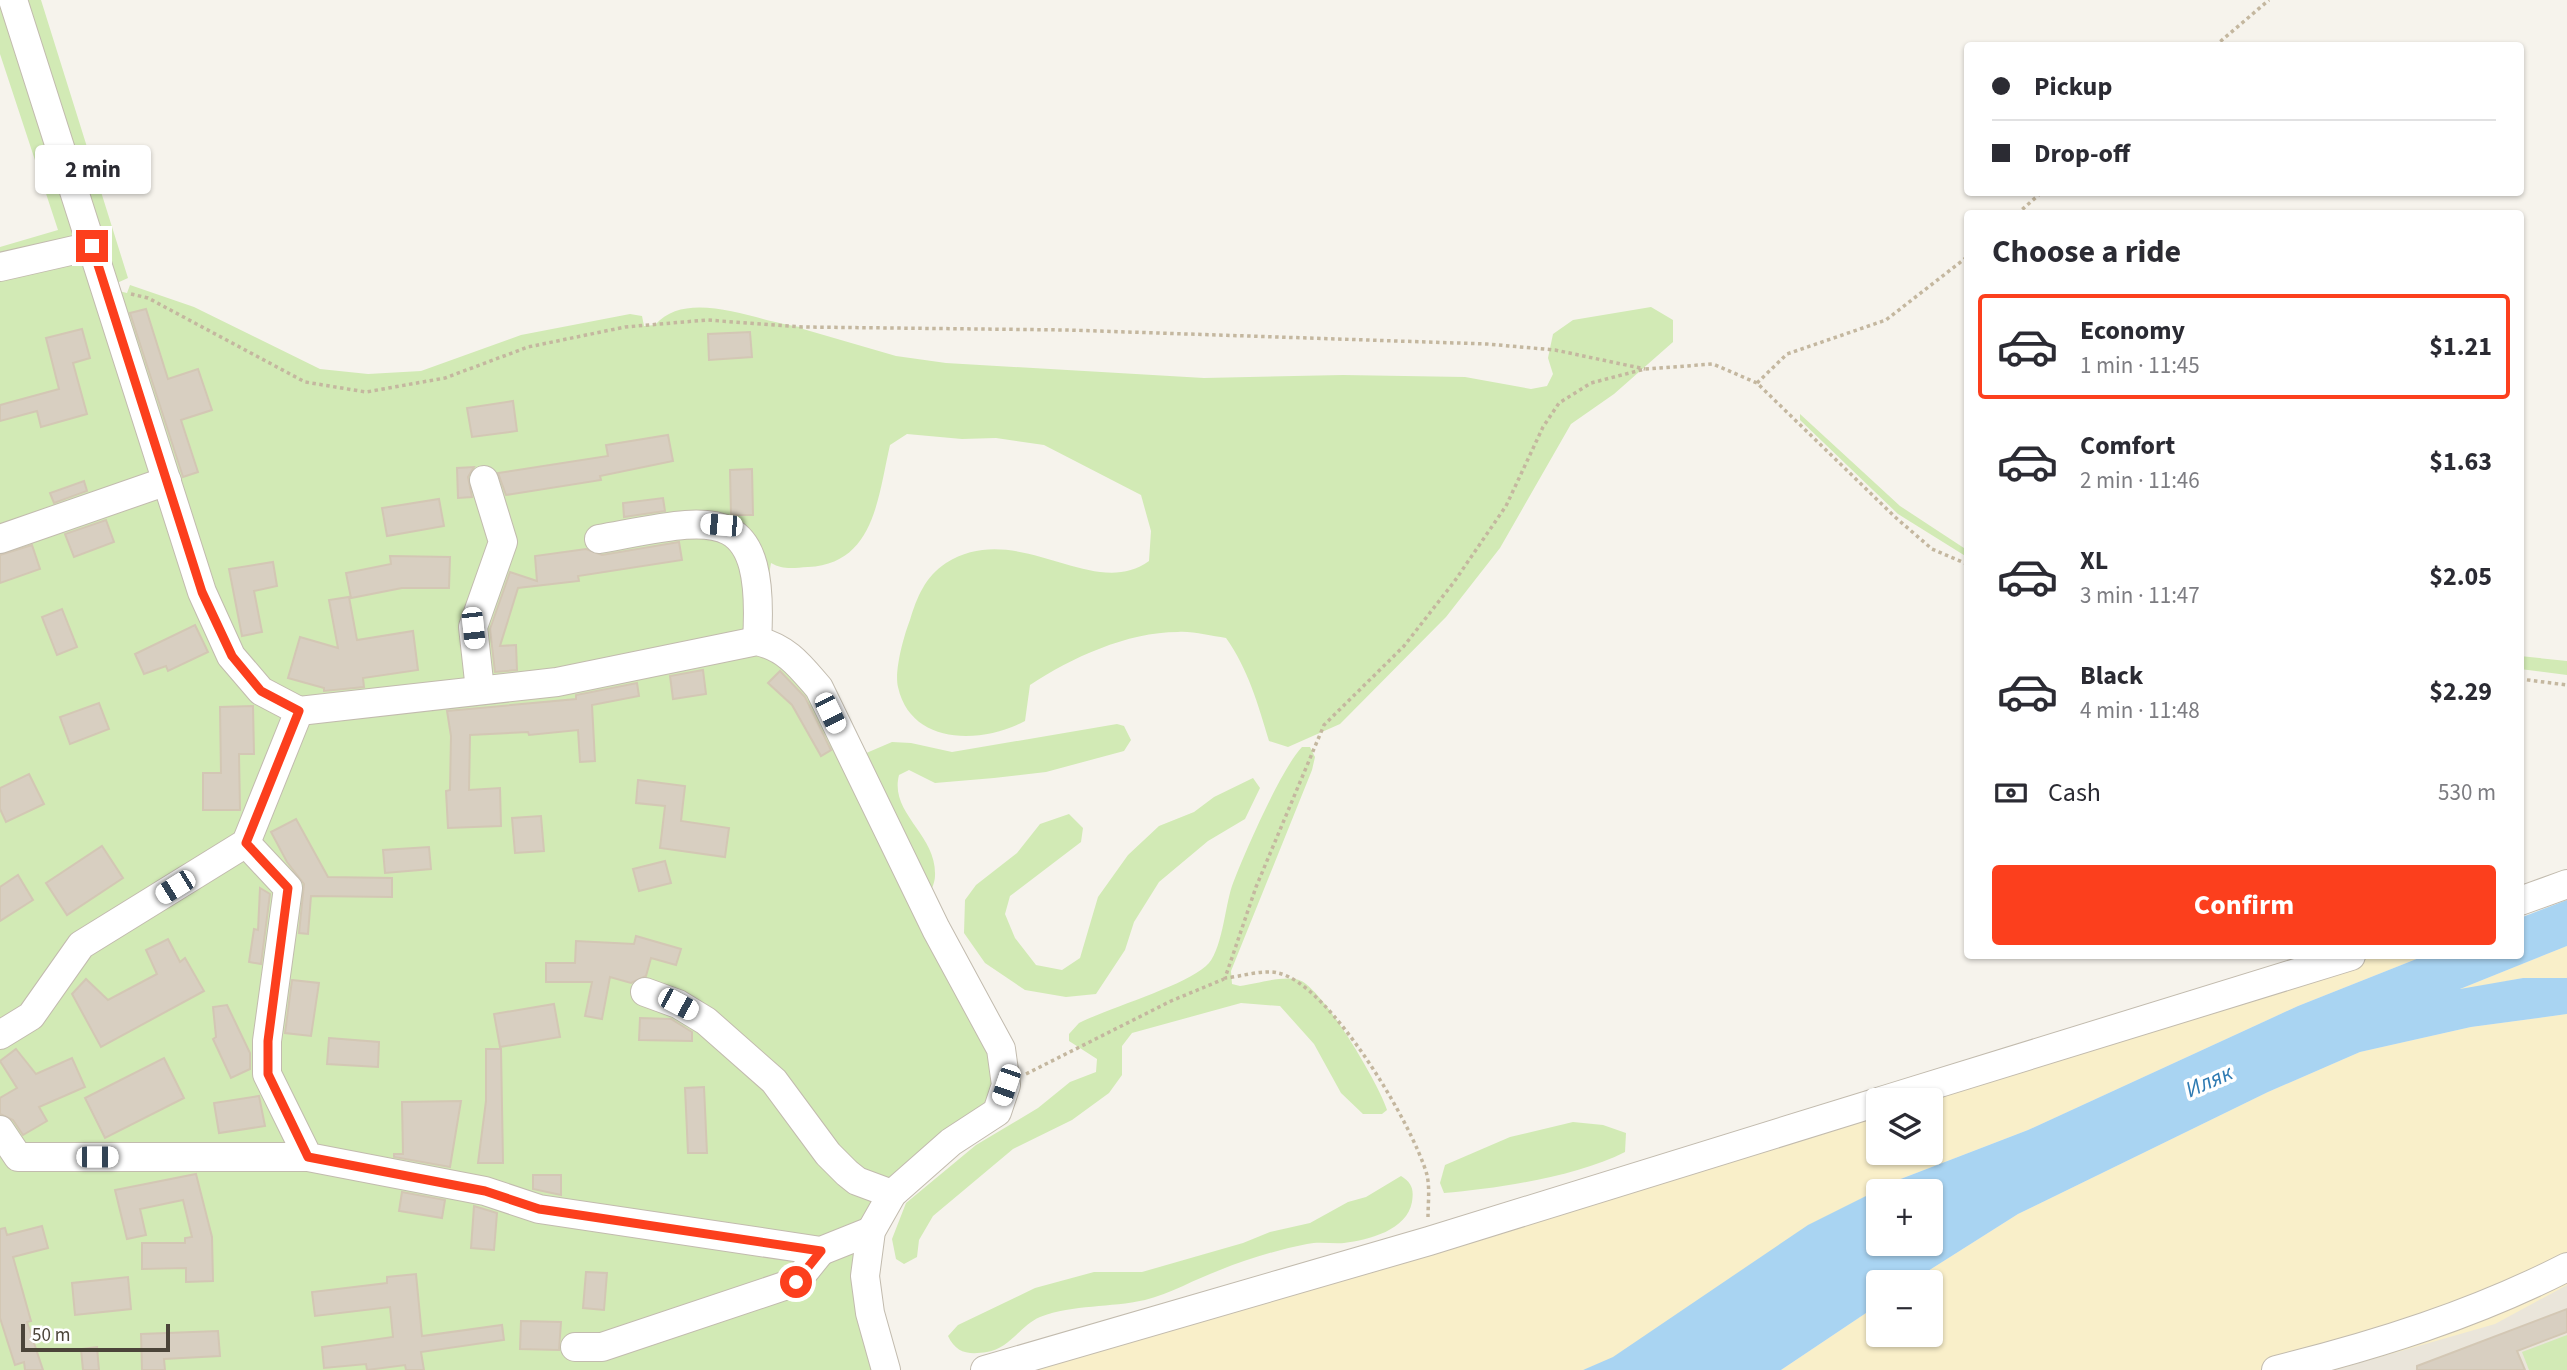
<!DOCTYPE html>
<html lang="en">
<head>
<meta charset="utf-8">
<style>
	:root { --surface:#fff; --page:#f7f7f7; --text:#2b2b33; --muted:#7c7c81; --line:#e1e1e2; --accent:#fc3f1d }
	body { margin:0; font-family:"Source Sans 3",sans-serif; background:var(--page); color:var(--text); height:100vh; display:flex; flex-direction:column; font-size:26px; white-space:nowrap }
	* { box-sizing:border-box; margin:0 }
	p { font-size:23px; color:var(--muted) }
	.icon { flex:none; width:38px; height:38px; fill:none; stroke:currentColor; stroke-width:2; stroke-linecap:round; stroke-linejoin:round }
	.map { position:relative; flex:1; overflow:hidden }
	.details { position:absolute; left:1964px; top:210px; width:560px; height:749px; display:flex; flex-direction:column; background:var(--surface); border-radius:7px; box-shadow:0 2px 5px #0004 }
	.details>* { flex:none }
	.top-card { position:absolute; left:1964px; top:42px; width:560px; height:154px; border-radius:7px; box-shadow:0 2px 5px #0004; display:grid; align-content:center; height:154px; padding:0 28px; background:var(--surface) }
	.tools { position:absolute; left:1866px; top:1088px; display:grid; gap:14px }
	.tools a { display:grid; place-items:center; width:77px; height:77px; border-radius:7px; background:var(--surface); box-shadow:0 2px 5px #0004; font-size:35px }
	.scale { position:absolute; left:21px; bottom:18px; width:149px; box-sizing:border-box; padding-left:7px; border:4px solid #4b4439; border-top:0; font-size:19px; line-height:24px; white-space:nowrap; color:#4b4439; -webkit-text-stroke:5px #fff; paint-order:stroke }
	.end { position:absolute; width:32px; height:32px; margin:-16px; border:9px solid #fc3f1d; background:#fff; box-shadow:0 0 0 4px #fff }
	.from { border-radius:50% }
	.bubble { position:absolute; height:49px; border-radius:7px; background:var(--surface); box-shadow:0 2px 5px #0004; font-size:23px; font-weight:700; line-height:49px; text-align:center }
	.car { position:absolute; width:21px; height:42px; margin:-21px -10px; border-radius:9px; box-shadow:0 0 5px 2px #0007; background:linear-gradient(#fff 24%,#345 0 40%,#fff 0 76%,#345 0 86%,#fff 0) }
	.top-card b { display:flex; align-items:center; gap:24px; height:66px; font-size:26px }
	.top-card b+b { border-top:2px solid var(--line) }
	.top-card i { width:18px; height:18px; background:var(--text) }
	ul { padding:0; list-style:none }
	li { display:flex; align-items:center; gap:21px; height:105px; margin:0 14px 10px; padding:0 14px; border:4px solid transparent; border-radius:7px }
	li div { flex:1 }
	li b { display:block; font-size:26px }
	li em { font-style:normal; font-weight:700 }
	li.current { border-color:var(--accent) }
	li>.icon { width:63px; height:63px; stroke-width:1.5 }
	h2 { padding:0 28px; font-size:32px; line-height:84px }
	.pay { display:flex; align-items:center; gap:18px; height:77px; padding:0 28px; font-size:26px }
	.pay p { margin-inline-start:auto }
	.action { display:flex; gap:14px; margin-top:auto; padding:14px 28px }
	.action a { flex:1; height:80px; border-radius:7px; background:var(--accent); color:#fff; font-size:28px; font-weight:700; line-height:80px; text-align:center }
	.map>svg:first-child { display:block }
</style>
</head>
<body>
<div class="map">
<svg width="2567" height="1370" viewBox="0 0 2567 1370">
	<rect width="100%" height="100%" fill="#f6f3ec"/>
	<path fill="#eae5da" d="M2567,1256V1370H2283Z"/>
	<g fill="#d2eab5">
		<path d="M0,0H41L128,278L106,288L127,293L130,285L194,307L320,369L368,374L421,371L521,335L630,314L642,316L644,326L655,325C689,286 761,324 803,327V329L896,356L946,363L1204,378L1343,375L1465,377L1531,389L1547,386L1553,374L1548,358L1553,334L1573,320L1651,307L1673,320V342L1614,394L1571,424L1500,548L1446,617L1340,724L1288,747L1269,741C1258,704 1248,669 1226,638C1211,636 1193,631 1178,632C1127,632 1071,658 1030,685L1025,721C982,744 911,746 898,687C894,671 904,635 910,620C917,597 925,577 946,563C1018,518 1092,602 1149,561L1151,531L1141,495L1044,445L996,438L962,439L907,434L890,445C878,496 875,564 808,567C793,568 783,570 771,563L758,641L776,643L857,757L892,742L911,743L952,752L1117,724L1124,726L1131,740L1124,751L1046,772L994,778L935,783L909,770L899,775C889,814 937,834 935,876C935,884 929,894 926,902L1011,1085L873,1227L877,1280L896,1370H0V247L58,230L0,54Z"/>
		<path d="M1800,414L1900,506L1967,550V557L1898,514L1800,420Z"/>
		<path d="M2520,656L2567,661V675L2520,669Z"/>
		<path d="M1302,747H1310L1315,757L1312,770L1231,971L1232,984L1240,986C1257,984 1283,975 1299,980C1322,987 1380,1086 1387,1110L1382,1114H1363L1341,1093L1314,1044L1280,1006L1241,1003L1132,1033L1122,1046V1075L1109,1093L1072,1120L1013,1149L933,1216L919,1240L917,1257L904,1264L896,1259L892,1239L906,1203L976,1145L1038,1108L1070,1082L1096,1072L1097,1059L1069,1041V1034L1079,1023C1111,1007 1182,987 1206,966C1222,953 1225,906 1232,886C1244,854 1281,769 1302,747Z"/>
		<path d="M1253,778L1260,788L1245,819L1208,841L1159,882L1134,922L1125,950L1096,994L1066,997L1025,990L985,963L964,933L965,900L976,885L1017,853L1040,824L1069,814L1083,828L1081,842L1010,896L1005,914L1015,938L1036,965L1062,970L1080,958L1098,897L1128,855L1159,826L1194,812L1214,797Z"/>
		<path d="M1573,1122L1603,1125L1626,1133L1625,1152C1578,1176 1497,1189 1444,1193L1440,1183L1445,1165L1510,1137Z"/>
		<path d="M1401,1176C1412,1183 1414,1189 1412,1202C1407,1230 1369,1240 1344,1243C1332,1244 1319,1241 1307,1244C1277,1250 1247,1259 1220,1270C1195,1279 1170,1294 1145,1300C1110,1308 1074,1304 1040,1317C1021,1325 1009,1349 987,1352C968,1355 956,1353 948,1336L958,1325L1035,1288L1094,1272H1142L1243,1243L1270,1232L1310,1223L1348,1202L1366,1197Z"/>
		<path d="M2567,1335V1370H2529L2522,1352Z"/>
	</g>
	<g fill="#f9efc9">
		<path d="M2567,946V978H2523L2455,991Z"/>
		<path d="M2356,956H2424L2298,1006L2028,1130L1898,1180L1766,1254L1613,1358L1583,1370H1002L1878,1102V1153H1930V1101H1882Z"/>
		<path d="M2567,1014V1285L2495,1324L2335,1370H1781L1878,1305V1335H1930V1283H1909L2018,1214L2268,1092L2360,1052L2471,1027Z"/>
	</g>
	<path fill="#a9d4f2" fill-rule="evenodd" d="M2567,900V946L2460,989L2523,978H2567V1014L2471,1027L2360,1052L2268,1092L2018,1214L1909,1283H1878V1305L1781,1370H1583L1613,1357L1808,1225L1898,1180L2028,1130L2298,1006L2424,956H2520V918ZM1878,1192H1930V1244H1878Z"/>
	<g fill="#d8cfc1" stroke="#d3c7b4" stroke-width="2">
		<path d="M146,309L168,379L198,369L212,410L181,420L198,472L183,477L130,313Z"/>
		<path d="M82,329L90,358L73,363L87,414L41,427L37,411L0,421V405L59,389L46,338Z"/>
		<path d="M750,332L752,357L709,360L708,334Z"/>
		<path d="M513,401L517,431L472,437L467,408Z"/>
		<path d="M668,435L673,461L600,476L601,480L506,495L498,473L608,456L606,445Z"/>
		<path d="M474,467L468,477L472,497L458,498L457,468Z"/>
		<path d="M752,469L753,515H734L731,514L730,470Z"/>
		<path d="M84,481L87,491L54,503L50,493Z"/>
		<path d="M663,498L665,511L624,517L623,503Z"/>
		<path d="M439,499L444,526L387,536L382,508Z"/>
		<path d="M106,520L114,542L74,557L65,534Z"/>
		<path d="M679,542L682,560L578,576L579,581L518,588L500,646L516,645L517,670L495,672L490,629L510,572L537,581L535,556L586,549L602,555Z"/>
		<path d="M32,545L40,569L0,583V555Z"/>
		<path d="M390,556L450,557L449,588H402L351,598L346,573L391,564Z"/>
		<path d="M273,562L277,586L254,591L262,632L242,636L229,569Z"/>
		<path d="M349,597L357,640L413,631L418,670L363,678L364,687L324,691V688L288,678L300,637L338,648L329,600Z"/>
		<path d="M62,609L77,647L57,655L42,617Z"/>
		<path d="M195,625L208,652L168,671L166,666L144,674L135,654Z"/>
		<path d="M703,670L706,694L673,699L670,676Z"/>
		<path d="M780,671L805,697L831,750L821,756L792,705L768,683Z"/>
		<path d="M637,683L639,696L592,705L595,761L580,762L578,730L529,735L528,732L470,735L469,790L500,788L501,826L448,828L446,791L450,790L451,736L447,711L576,699V695Z"/>
		<path d="M99,703L109,729L70,744L60,717Z"/>
		<path d="M253,706L254,754H239L240,810H203V773H221L220,707Z"/>
		<path d="M29,774L44,804L6,822L0,809V788Z"/>
		<path d="M638,780L685,786L681,821L729,828L725,857L660,848L665,806L636,803Z"/>
		<path d="M541,816L544,851L515,853L512,818Z"/>
		<path d="M296,819L328,877L392,878V897L311,896L308,934L299,933L304,884L287,862L271,832Z"/>
		<path d="M102,846L123,878L67,915L46,883Z"/>
		<path d="M429,847L431,869L385,873L383,850Z"/>
		<path d="M665,861L671,883L639,891L633,869Z"/>
		<path d="M18,875L33,900L0,921V887Z"/>
		<path d="M260,888L270,894L261,964L249,962L254,929L258,930Z"/>
		<path d="M636,936L681,949L676,965L651,958L646,976L631,983L610,977L602,1019L585,1016L592,982H546V963H575L576,941L634,944Z"/>
		<path d="M168,939L180,962L185,958L204,991L101,1047L72,994L86,979L108,1000L157,974L146,950Z"/>
		<path d="M292,980L319,983L311,1036L285,1033Z"/>
		<path d="M554,1004L560,1037L500,1047L494,1014Z"/>
		<path d="M227,1005L250,1053V1069L231,1078L213,1039L216,1037L213,1007Z"/>
		<path d="M640,1018L671,1019L692,1032V1041L639,1040Z"/>
		<path d="M329,1038L379,1042L378,1067L327,1064Z"/>
		<path d="M16,1049L36,1074L72,1058L85,1087L39,1107L47,1121L23,1135L13,1120L0,1114V1098L17,1088L0,1061Z"/>
		<path d="M486,1049H501L503,1163H478L486,1101Z"/>
		<path d="M164,1058L184,1098L105,1138L85,1098Z"/>
		<path d="M704,1087L707,1153H688L685,1088Z"/>
		<path d="M259,1096L265,1126L219,1133L214,1103Z"/>
		<path d="M461,1101L450,1167L394,1157V1154H403L402,1102Z"/>
		<path d="M196,1174L212,1237L213,1281L186,1282V1268L142,1269V1243H185V1238L192,1237L183,1200L140,1209L146,1235L127,1239L115,1190Z"/>
		<path d="M533,1175H561V1195L533,1189Z"/>
		<path d="M402,1192L445,1200L442,1218L399,1211Z"/>
		<path d="M474,1206L497,1213L494,1250L471,1248Z"/>
		<path d="M42,1226L48,1248L13,1257L31,1321L27,1322L43,1370H25L24,1362L15,1365L0,1318V1229L5,1228L7,1235Z"/>
		<path d="M586,1272L607,1273L604,1310L583,1308Z"/>
		<path d="M416,1274L422,1336L502,1325L504,1340L421,1352L424,1370H406L405,1365L367,1370L366,1364L324,1368L322,1347L393,1337L390,1307L315,1316L312,1292L387,1283V1277Z"/>
		<path d="M128,1277L131,1309L75,1315L72,1283Z"/>
		<path d="M2567,1309V1332L2517,1351L2525,1370H2417V1366Z"/>
		<path d="M521,1321L561,1322L559,1350L520,1349Z"/>
		<path d="M218,1331L220,1356L164,1359L165,1370H142L141,1334Z"/>
		<path d="M97,1347L99,1370H83L81,1349Z"/>
	</g>
	<g fill="none" stroke-linecap="round" stroke-linejoin="round">
		<g stroke="#c2bbae" stroke-width="30">
			<g id="minor">
				<path d="M13,0L202,592L231,656L261,691L299,711L557,682L757,641C787,648 800,666 819,688L936,929L1001,1049L1006,1085L997,1112L951,1142L892,1194L871,1231L865,1276L870,1313L886,1370"/>
				<path d="M0,267L92,246"/>
				<path d="M0,539L167,481"/>
				<path d="M599,539C711,519 766,497 757,641"/>
				<path d="M480,690L473,627L503,542L484,480"/>
				<path d="M246,843L288,888L267,1041V1074L308,1157L485,1191L539,1209L821,1251L871,1231"/>
				<path d="M2520,901L2567,884"/>
				<path d="M645,992L678,1004L706,1021L774,1081L828,1154L847,1173L857,1181L892,1194"/>
				<path d="M0,1035L31,1016L81,945L246,843L299,711"/>
				<path d="M1881,1101L2351,956"/>
				<path d="M0,1130L18,1157H308"/>
				<path d="M575,1347H602L796,1282L821,1251"/>
				<path d="M985,1370L1429,1241L1878,1102"/>
				<path d="M2276,1370C2377,1345 2475,1314 2567,1267"/>
			</g>
		</g>
		<g stroke="#c4b79f" stroke-width="3.5" stroke-dasharray="3.5 3.5" stroke-linecap="butt">
			<path d="M2215,46L2269,0"/>
			<path d="M2017,214L2042,192"/>
			<path d="M131,294L148,298L305,382L366,392L445,378L528,347L625,327L707,320L803,327L1068,330L1487,344L1555,350L1645,369"/>
			<path d="M1757,383L1787,354L1886,320L1967,257"/>
			<path d="M2520,679L2567,685"/>
			<path d="M1026,1074L1171,1001L1224,979"/>
			<path d="M1428,1217C1428,1204 1430,1188 1427,1175C1413,1125 1330,984 1278,973C1263,969 1240,977 1225,978L1256,887L1324,725L1404,646L1454,582L1506,506L1543,427L1559,403L1591,383L1645,369L1713,364L1757,383L1895,517L1932,549L1967,564"/>
		</g>
		<use href="#minor" stroke="#fff" stroke-width="28"/>
	</g>
	<g fill="none" stroke-linecap="round" stroke-linejoin="round">
		<path stroke="#fc3f1d" stroke-width="9" d="M92,246L202,592L232,656L261,691L299,711L246,843L288,888L268,1041V1074L308,1157L485,1191L539,1209L821,1251L796,1282"/>
	</g>
	<g text-anchor="middle" dominant-baseline="central" stroke-width="7" stroke-linejoin="round" paint-order="stroke">
		<g font-size="23" font-style="italic" fill="#2e7ab2" stroke="#fff">
			<text transform="translate(2209 1081) rotate(-24)">Иляк</text>
		</g>
	</g>
</svg>
<div class="tools">
<a><svg class="icon" aria-label="layers" viewBox="0 0 24 24"><path d="M12 4l9 5-9 5-9-5zM3 14l9 5 9-5"/></svg></a>
<a>+</a>
<a>−</a>
</div>
<div class="scale">50 m</div>
<i class="end from" style="left:796px;top:1282px"></i>
<i class="end" style="left:92px;top:246px"></i>
<div class="bubble" style="left:35px;top:145px;width:116px">2 min</div>
<i class="car" style="left:721px;top:525px;rotate:275deg"></i>
<i class="car" style="left:473px;top:628px;rotate:174deg"></i>
<i class="car" style="left:830px;top:713px;rotate:154deg"></i>
<i class="car" style="left:175px;top:887px;rotate:238deg"></i>
<i class="car" style="left:678px;top:1004px;rotate:118deg"></i>
<i class="car" style="left:1006px;top:1085px;rotate:199deg"></i>
<i class="car" style="left:97px;top:1157px;rotate:90deg"></i>
<div class="top-card">
<b><i class="from"></i>Pickup</b>
<b><i></i>Drop-off</b>
</div>
<section class="details">
<h2>Choose a ride</h2>
<ul>
<li class="current"><svg class="icon" aria-label="car" viewBox="0 0 24 24"><path d="M5 17H2v-5l4-1 3-4h7l3 4 3 1v5h-3M9 17h6M6 11h13"/><circle cx="7" cy="17" r="2"/><circle cx="17" cy="17" r="2"/></svg><div><b>Economy</b><p>1 min · 11:45</p></div><em>$1.21</em></li>
<li><svg class="icon" aria-label="car" viewBox="0 0 24 24"><path d="M5 17H2v-5l4-1 3-4h7l3 4 3 1v5h-3M9 17h6M6 11h13"/><circle cx="7" cy="17" r="2"/><circle cx="17" cy="17" r="2"/></svg><div><b>Comfort</b><p>2 min · 11:46</p></div><em>$1.63</em></li>
<li><svg class="icon" aria-label="car" viewBox="0 0 24 24"><path d="M5 17H2v-5l4-1 3-4h7l3 4 3 1v5h-3M9 17h6M6 11h13"/><circle cx="7" cy="17" r="2"/><circle cx="17" cy="17" r="2"/></svg><div><b>XL</b><p>3 min · 11:47</p></div><em>$2.05</em></li>
<li><svg class="icon" aria-label="car" viewBox="0 0 24 24"><path d="M5 17H2v-5l4-1 3-4h7l3 4 3 1v5h-3M9 17h6M6 11h13"/><circle cx="7" cy="17" r="2"/><circle cx="17" cy="17" r="2"/></svg><div><b>Black</b><p>4 min · 11:48</p></div><em>$2.29</em></li>
</ul>
<div class="pay"><svg class="icon" aria-label="cash" viewBox="0 0 24 24"><path d="M3 7h18v10H3z"/><circle cx="12" cy="12" r="2"/></svg>Cash<p>530 m</p></div>
<div class="action"><a>Confirm</a></div>
</section>
</div>
</body>
</html>
